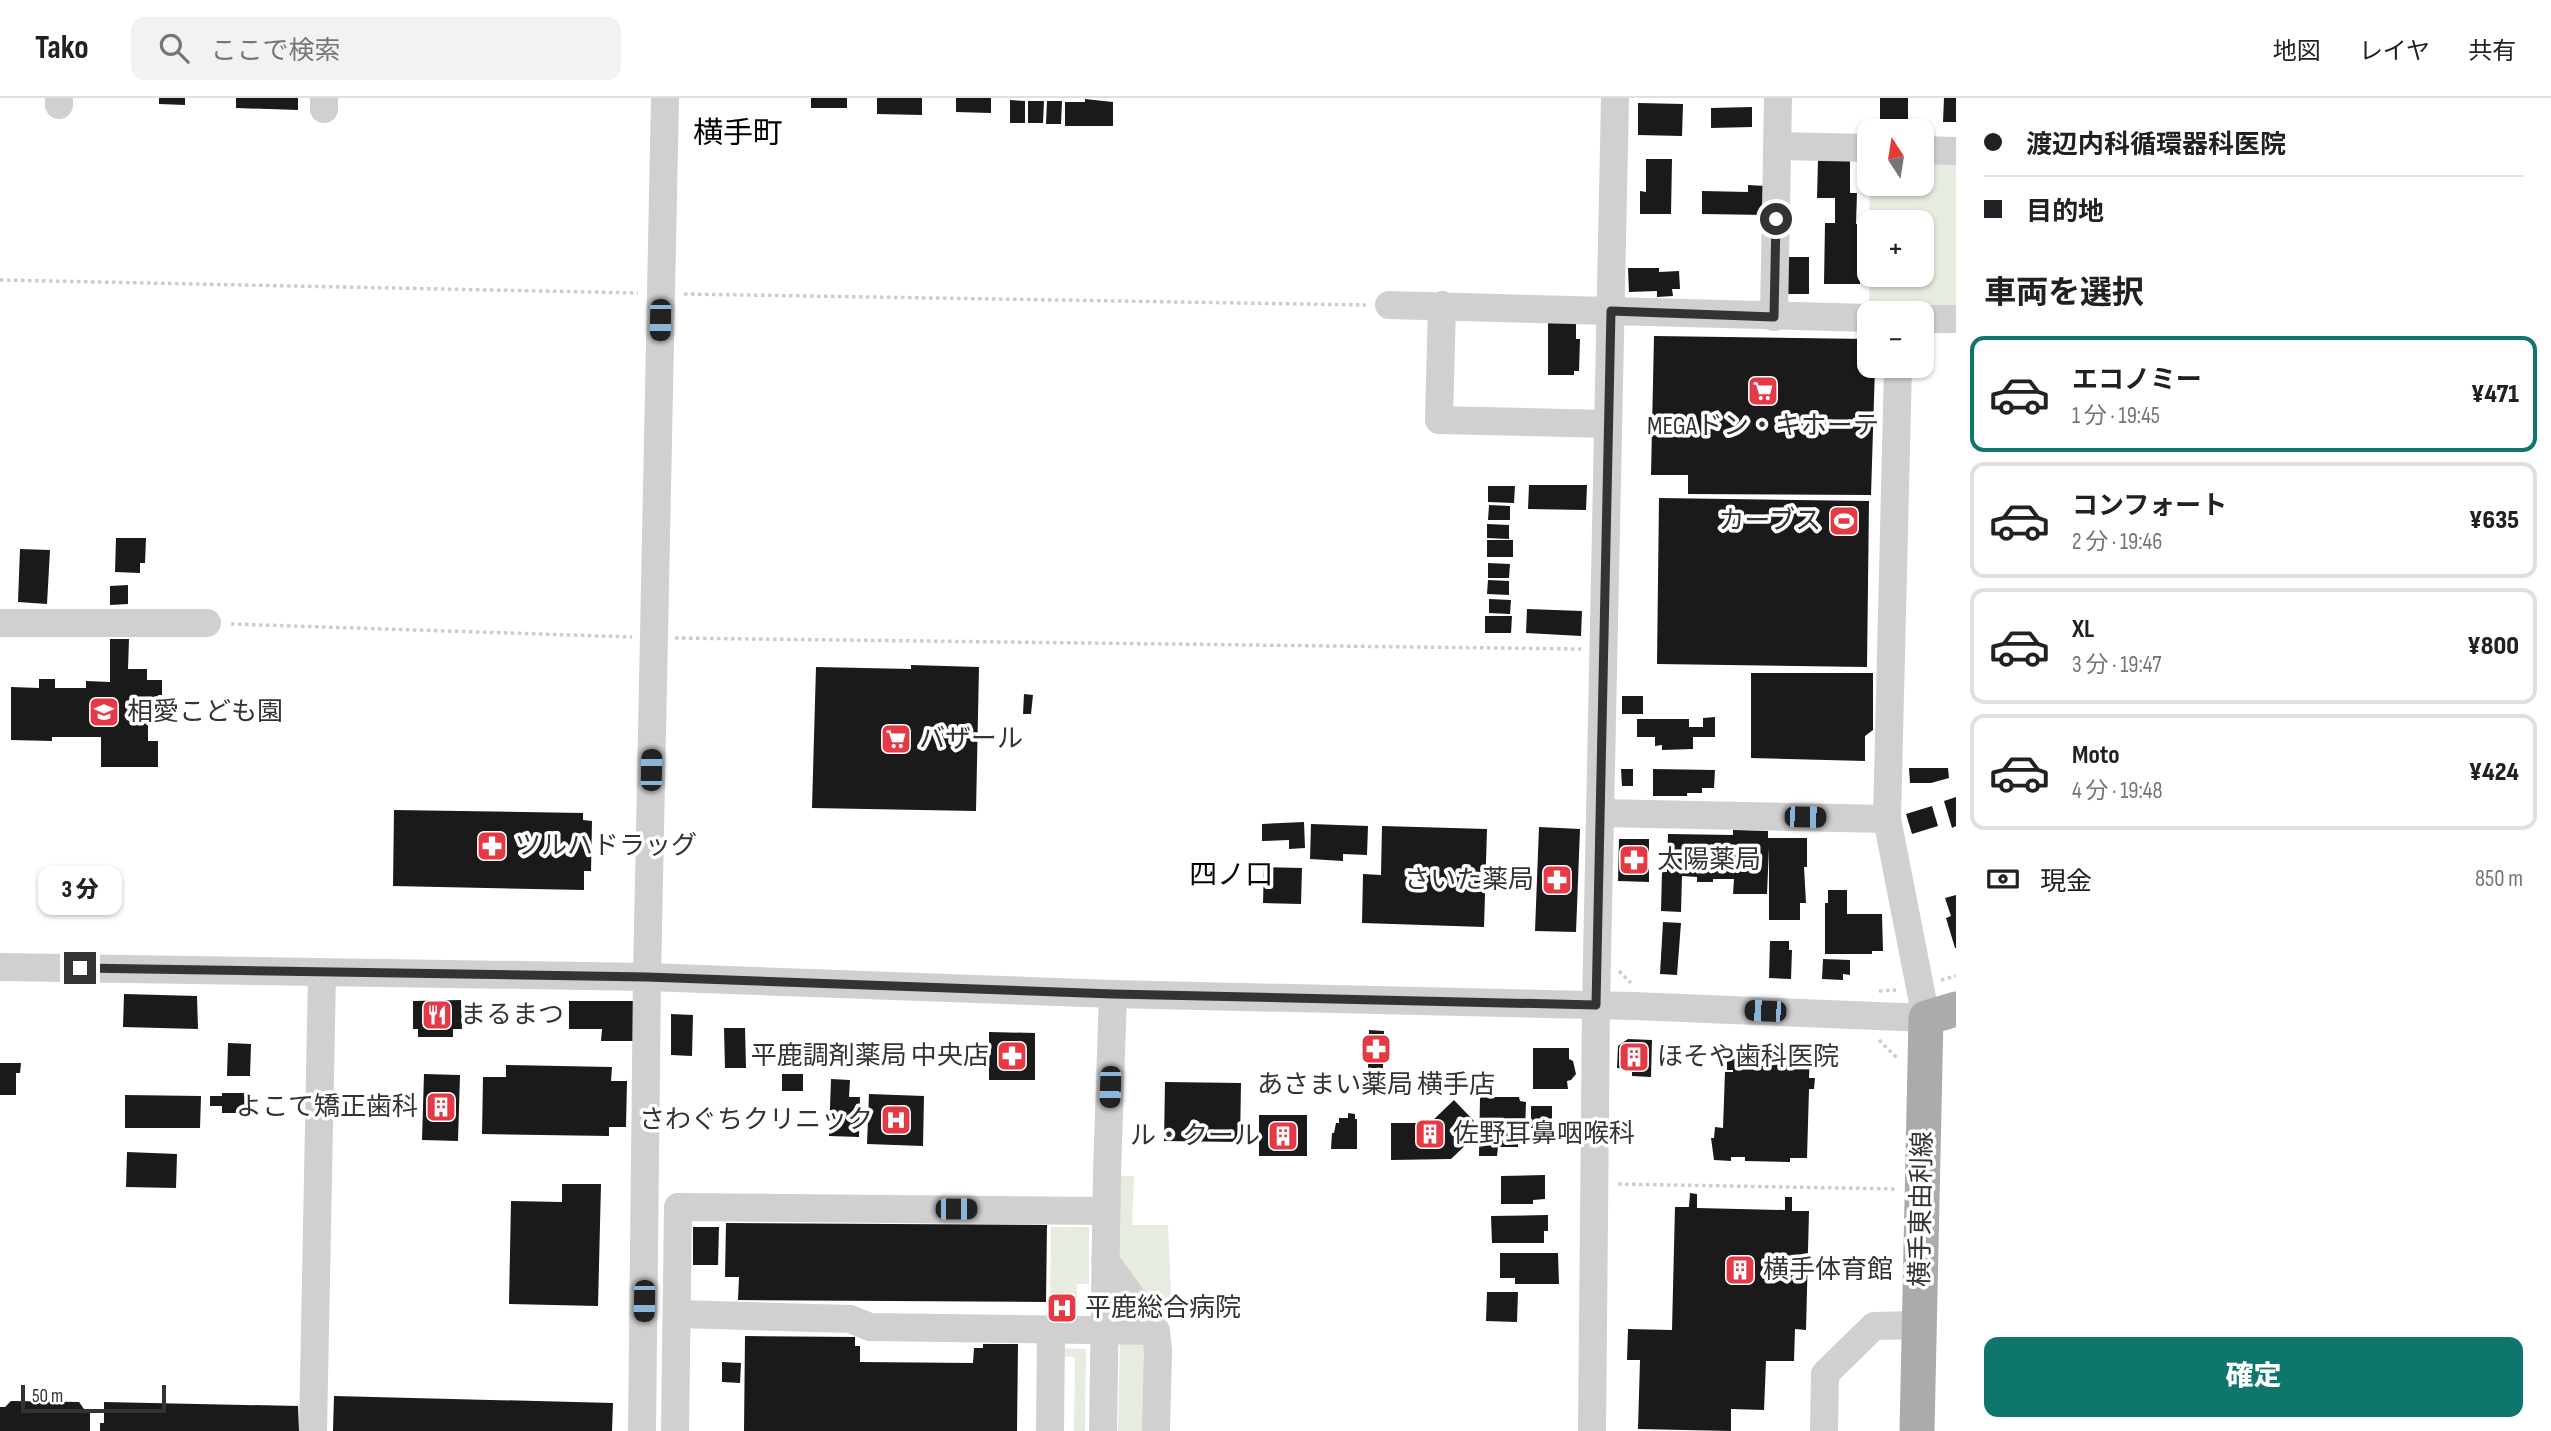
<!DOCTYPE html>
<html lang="ja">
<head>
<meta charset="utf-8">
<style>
	:root { --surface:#fff; --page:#f2f2f2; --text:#202124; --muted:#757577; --line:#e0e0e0; --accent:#0f766e }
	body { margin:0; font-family:"Sofia Sans Condensed","Noto Sans JP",sans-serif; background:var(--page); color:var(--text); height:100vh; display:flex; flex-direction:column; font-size:26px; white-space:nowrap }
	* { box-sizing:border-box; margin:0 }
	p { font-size:23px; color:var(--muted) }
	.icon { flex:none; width:38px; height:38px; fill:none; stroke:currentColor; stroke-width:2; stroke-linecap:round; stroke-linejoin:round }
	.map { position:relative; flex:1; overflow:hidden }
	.sheet { display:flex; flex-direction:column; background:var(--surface); width:595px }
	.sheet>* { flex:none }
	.top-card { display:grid; align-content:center; height:154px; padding:0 28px; background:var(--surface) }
	.needle { width:46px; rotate:348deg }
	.controls { position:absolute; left:1857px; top:21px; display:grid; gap:14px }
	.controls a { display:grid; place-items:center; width:77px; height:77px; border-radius:14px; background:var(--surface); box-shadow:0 2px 5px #0004; font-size:35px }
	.scale { position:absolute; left:21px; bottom:18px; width:145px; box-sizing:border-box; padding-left:7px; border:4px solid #333; border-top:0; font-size:19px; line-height:24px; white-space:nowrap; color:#333; -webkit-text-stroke:5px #fff; paint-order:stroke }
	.end { position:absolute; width:32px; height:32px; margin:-16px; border:9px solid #333; background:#fff; box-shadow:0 0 0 4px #fff }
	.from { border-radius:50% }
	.bubble { position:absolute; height:49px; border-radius:14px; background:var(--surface); box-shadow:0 2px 5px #0004; font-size:23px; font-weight:800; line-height:49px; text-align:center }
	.car { position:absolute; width:21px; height:42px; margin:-21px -10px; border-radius:9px; box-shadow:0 0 5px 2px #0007; background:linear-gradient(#222 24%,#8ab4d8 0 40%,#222 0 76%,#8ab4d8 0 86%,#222 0) }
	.top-card b { display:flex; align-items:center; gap:24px; height:66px; font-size:26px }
	.top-card b+b { border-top:2px solid var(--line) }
	.top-card i { width:18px; height:18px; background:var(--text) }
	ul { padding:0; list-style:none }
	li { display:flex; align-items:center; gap:21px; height:116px; margin:0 14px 10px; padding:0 14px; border:4px solid var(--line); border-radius:14px }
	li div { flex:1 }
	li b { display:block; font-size:26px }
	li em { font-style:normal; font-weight:800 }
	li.selected { border-color:var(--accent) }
	li>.icon { width:63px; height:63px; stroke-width:1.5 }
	h2 { padding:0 28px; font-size:32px; line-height:84px }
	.pay { display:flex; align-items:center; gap:18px; height:77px; padding:0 28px; font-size:26px }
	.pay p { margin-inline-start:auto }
	.action { display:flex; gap:14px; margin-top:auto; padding:14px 28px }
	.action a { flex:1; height:80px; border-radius:14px; background:var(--accent); color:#fff; font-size:28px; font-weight:800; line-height:80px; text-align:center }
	header { display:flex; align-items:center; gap:42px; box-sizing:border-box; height:98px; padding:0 35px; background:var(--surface); border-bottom:2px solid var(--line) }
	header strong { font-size:33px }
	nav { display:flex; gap:38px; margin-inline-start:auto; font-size:24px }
	.search { width:490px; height:63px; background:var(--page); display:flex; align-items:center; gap:18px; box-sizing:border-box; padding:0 24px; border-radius:14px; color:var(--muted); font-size:26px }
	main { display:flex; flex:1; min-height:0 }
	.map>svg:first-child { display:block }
</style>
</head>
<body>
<header>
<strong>Tako</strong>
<div class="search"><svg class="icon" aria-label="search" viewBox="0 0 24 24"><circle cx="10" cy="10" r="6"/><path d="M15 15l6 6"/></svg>ここで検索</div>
<nav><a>地図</a><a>レイヤ</a><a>共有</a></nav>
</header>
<main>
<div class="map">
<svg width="1956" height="1333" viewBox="0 0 1956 1333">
	<rect width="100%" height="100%" fill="#fff"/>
	<g fill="#e6ecdf">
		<path d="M1922,65H1956V208H1869V153V177H1922V124H1869L1870,86H1922Z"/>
		<path d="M1120,1078H1134L1132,1127H1168L1172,1217H1151L1122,1164L1118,1151Z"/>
		<path d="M1051,1129H1089V1186H1077V1205H1050Z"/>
		<path d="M1120,1239L1145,1246L1147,1333H1118Z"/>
		<path d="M1060,1250L1086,1251L1085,1333H1074L1075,1259L1060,1258Z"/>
	</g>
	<g fill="#1a1a1a">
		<path d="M159,0H185V7L159,6Z"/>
		<path d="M236,0H298V12L236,10Z"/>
		<rect x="811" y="0" width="36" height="10"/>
		<path d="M877,0H922V17L877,16Z"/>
		<path d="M956,0H991V15L956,14Z"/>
		<path d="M1880,0H1908V29L1880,28Z"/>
		<path d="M1944,0H1956V24H1943Z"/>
		<path d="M1085,1L1113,4V28H1065V4H1085Z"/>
		<path d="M1010,2L1025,3V25H1010Z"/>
		<path d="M1028,3H1044L1043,25H1028Z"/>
		<path d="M1047,3H1062L1061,26H1046Z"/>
		<path d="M1638,5L1683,6L1682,38L1638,37Z"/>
		<path d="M1752,9V29L1711,30V10Z"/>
		<path d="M1646,61H1672L1671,116H1640V93L1646,94Z"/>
		<path d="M1818,62H1850V95H1857L1856,126H1861L1860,186H1824L1825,125H1835V100H1817Z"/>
		<path d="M1748,87L1766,88V117L1702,116V93L1748,94Z"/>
		<path d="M1787,159H1809V196H1786Z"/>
		<path d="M1628,170H1659V174L1679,173L1680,191H1672L1673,198L1657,199V193L1629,194Z"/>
		<path d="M1548,225H1576V241H1580L1579,273H1574V277H1548Z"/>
		<path d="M1654,238L1869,241V268H1875L1871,397L1688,396V377H1651Z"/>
		<path d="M1529,387H1587L1586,412L1528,411Z"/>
		<path d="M1488,388H1515L1514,405L1488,404Z"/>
		<path d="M1659,400L1869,403L1867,569L1657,566Z"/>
		<path d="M1489,407L1510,408V422H1488Z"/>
		<path d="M1487,426L1509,427V441L1487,440Z"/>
		<path d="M116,440H146L145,465H140V475L115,474Z"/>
		<rect x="1487" y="442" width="26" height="17"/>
		<path d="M20,451L50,452L47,506L18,504Z"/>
		<path d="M1488,465L1510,466L1509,480H1488Z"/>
		<path d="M1488,482L1509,483V497L1487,496Z"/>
		<path d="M128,487V506L110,507V488Z"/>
		<path d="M1489,501L1511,502L1510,516L1489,515Z"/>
		<path d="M1527,511L1582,513L1581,538L1526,535Z"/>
		<path d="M1485,518H1512L1511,535H1485Z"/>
		<path d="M110,541H129L128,571H147V582H162V597H158L157,611H148V643H158V669H101V639H52V643L11,642V589L39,590V581H55V590H86V583L110,584Z"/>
		<path d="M911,567L979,569L976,713L812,710L816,569L911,571Z"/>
		<path d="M1751,575H1873V632L1865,638V663L1751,660Z"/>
		<path d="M1024,596L1033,597L1031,616H1023Z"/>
		<rect x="1622" y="598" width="21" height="18"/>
		<path d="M1715,619V639H1693V651L1662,652V647L1655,648V639H1637V621H1689V629H1703V620Z"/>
		<path d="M1909,670H1948L1949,680L1931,685H1910Z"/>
		<path d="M1621,671H1633V688H1622Z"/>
		<path d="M1653,671L1715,672L1714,690H1702V695H1687V698H1653Z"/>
		<path d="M1956,699V728L1952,730L1944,703Z"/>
		<path d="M1932,708L1938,728L1912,736L1906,716Z"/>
		<path d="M394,712L583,715V722L592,723L591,773H584V792L393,788Z"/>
		<path d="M1304,724L1305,750L1289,751V742L1262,743V726Z"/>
		<path d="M1311,726L1368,728L1367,757L1343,756V763L1310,761Z"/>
		<path d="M1382,728L1487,731L1484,829L1362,825L1363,776L1381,777Z"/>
		<path d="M1539,729L1580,731L1576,834L1535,833Z"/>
		<path d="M1733,732L1768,733V740H1807V769H1804L1806,805H1800V822H1769V750L1767,796H1733L1734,781H1713V784H1697V779L1682,778L1681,814L1661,813L1662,774H1667L1668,736L1733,737Z"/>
		<path d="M1619,741H1649V784L1618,783Z"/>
		<path d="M1264,769L1302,770L1301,806L1263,805Z"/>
		<path d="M1828,792H1847V816H1882L1883,853H1872V856H1825V805H1828Z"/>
		<path d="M1956,797V850H1955L1946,820L1951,818L1945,800Z"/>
		<path d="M1663,824L1681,825L1677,877L1660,876Z"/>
		<path d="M1770,843H1789V852H1792L1791,881L1769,880Z"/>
		<path d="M1823,861L1850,862V877L1843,876V882L1822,881Z"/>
		<path d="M124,896L197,898L198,931L123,929Z"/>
		<path d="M461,902L462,931H453V939H418V931H413V903Z"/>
		<path d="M569,903H638L637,943H601L602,931H569Z"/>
		<path d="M671,916L693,917L692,958L671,957Z"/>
		<path d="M724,930H745L746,970H725Z"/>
		<path d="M1369,932L1384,933L1383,970H1368Z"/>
		<path d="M989,934L1035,935V982H989Z"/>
		<path d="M1628,941L1652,942L1651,979L1632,978V971L1617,970L1618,948Z"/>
		<path d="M228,945L251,946L250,978H227Z"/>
		<path d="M1533,950H1569V961L1573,963L1576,976L1571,982L1567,983L1568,991H1533Z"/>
		<path d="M1734,951L1810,953L1809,980H1815L1814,991H1809L1807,1060H1790V1064L1745,1063V1059H1731V1063L1714,1062L1711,1040H1714L1715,1029L1723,1030L1725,974H1733V972H1727V961H1734Z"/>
		<path d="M0,965H21L20,975H16V997H0Z"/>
		<path d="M506,967L612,969L611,983H627L626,1029H609V1038L482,1036L483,979H506Z"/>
		<path d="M424,976L460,977L458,1043L422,1042Z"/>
		<rect x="782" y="976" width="21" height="17"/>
		<path d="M831,981L850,982L849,999H860L859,1039L829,1038Z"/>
		<path d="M1165,984L1241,985L1240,1044L1164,1043Z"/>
		<path d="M222,995H250V1015H222V1008H210V998H222Z"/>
		<path d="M869,996L924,998L923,1048L867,1046Z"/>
		<path d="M125,997L201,998L200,1030H125Z"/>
		<path d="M1480,999H1519L1520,1003L1526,1004L1525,1033H1518V1049H1498L1497,1058H1479Z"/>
		<path d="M1454,1002L1474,1023L1464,1031L1473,1040L1451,1061L1391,1062V1025H1430Z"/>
		<rect x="1531" y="1008" width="21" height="22"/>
		<path d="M1348,1015L1355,1016V1021H1357V1051H1331L1332,1035H1334L1336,1025H1339V1020H1348Z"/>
		<rect x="1259" y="1017" width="48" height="41"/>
		<path d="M127,1054L177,1056L176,1090L126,1089Z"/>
		<path d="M1545,1077V1101L1533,1102V1106H1501V1078Z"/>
		<path d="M562,1086H601L598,1208L509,1206L511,1103L562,1104Z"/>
		<path d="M1690,1095L1697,1096V1110L1785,1112V1099H1792V1113H1809L1806,1232L1795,1231L1794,1263H1766L1764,1312L1731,1311V1333L1638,1331L1640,1262H1627L1628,1231L1672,1232L1675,1109H1689Z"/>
		<path d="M1548,1117V1133H1544V1145H1492L1491,1118Z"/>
		<path d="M726,1125L1047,1127L1046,1204L738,1202L739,1179H725Z"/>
		<path d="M693,1129H719L718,1167H693Z"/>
		<path d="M1500,1155H1558L1559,1186H1515V1180H1500Z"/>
		<path d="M1487,1194H1518L1517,1224L1486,1223Z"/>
		<path d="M745,1238L855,1239V1248H860V1264L973,1265L974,1250H983V1246H1018L1017,1333H744Z"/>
		<path d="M722,1264L741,1265L740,1285L722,1284Z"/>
		<path d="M334,1298L613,1305L612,1333H333Z"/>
		<path d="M11,1303L79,1304L84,1311H90V1333H0V1309H5Z"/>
		<path d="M104,1304L298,1308L299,1333H100V1325H104Z"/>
	</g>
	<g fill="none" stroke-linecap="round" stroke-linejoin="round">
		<g stroke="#cdcdcd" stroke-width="3.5" stroke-dasharray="3.5 3.5" stroke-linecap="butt">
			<path d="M0,182L638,195"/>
			<path d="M684,196L1366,207"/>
			<path d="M231,526L632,539"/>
			<path d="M675,540L1581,551"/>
			<path d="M1619,873L1631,885"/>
			<path d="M1941,882L1956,878"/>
			<path d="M1879,893L1896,892"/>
			<path d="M1879,942L1898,961"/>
			<path d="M1618,1086L1896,1091"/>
		</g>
		<g stroke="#d0d0d0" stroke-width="28">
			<path d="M59,7V0"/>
			<path d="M324,11V0"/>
			<path d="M1777,48L1869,50"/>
			<path d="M1922,52L1956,53"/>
			<path d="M1389,207L1869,220"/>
			<path d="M1442,207L1439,322L1607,326"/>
			<path d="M1774,219L1778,0"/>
			<path d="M1922,221H1956"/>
			<path d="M0,525H207"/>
			<path d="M1887,721L1898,268"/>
			<path d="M0,869L647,879L1113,896L1634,908L1926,920L1887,721L1601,715"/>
			<path d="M1105,1162L1156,1233L1158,1253L1156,1333"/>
			<path d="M678,1216L850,1221L870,1229L1156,1233"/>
			<path d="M313,1333L322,875"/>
			<path d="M642,1333L647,879L665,0"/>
			<path d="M675,1333L678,1109L1106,1113"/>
			<path d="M1050,1333L1051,1231"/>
			<path d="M1103,1333L1107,1075L1113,896"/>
			<path d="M1592,1333L1596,907L1615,0"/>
			<path d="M1824,1333L1825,1276L1874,1228L1919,1227"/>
		</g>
		<path stroke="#ababab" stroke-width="35" d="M1917,1333L1926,920L1956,911"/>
	</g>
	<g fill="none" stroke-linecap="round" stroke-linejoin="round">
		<path stroke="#333" stroke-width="9" d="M80,870L647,879L1113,896L1596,907L1611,213L1774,219L1776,121"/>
	</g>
	<defs>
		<g id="supermarket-square" transform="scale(1.575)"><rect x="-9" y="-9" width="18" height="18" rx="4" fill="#e63946" stroke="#fff"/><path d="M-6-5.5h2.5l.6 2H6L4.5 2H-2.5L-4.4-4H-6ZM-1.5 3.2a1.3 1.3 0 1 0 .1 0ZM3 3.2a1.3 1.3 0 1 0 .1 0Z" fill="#fff"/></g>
		<g id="stadium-square" transform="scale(1.575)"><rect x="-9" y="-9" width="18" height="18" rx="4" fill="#e63946" stroke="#fff"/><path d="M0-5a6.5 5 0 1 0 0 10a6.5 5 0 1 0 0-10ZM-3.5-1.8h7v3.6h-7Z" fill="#fff"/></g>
		<g id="school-square" transform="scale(1.575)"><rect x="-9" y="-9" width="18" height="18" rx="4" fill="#e63946" stroke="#fff"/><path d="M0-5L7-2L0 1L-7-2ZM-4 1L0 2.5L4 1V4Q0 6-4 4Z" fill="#fff"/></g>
		<g id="pharmacy-square" transform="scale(1.575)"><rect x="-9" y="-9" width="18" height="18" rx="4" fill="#e63946" stroke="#fff"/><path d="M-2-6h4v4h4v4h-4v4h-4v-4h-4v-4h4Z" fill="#fff"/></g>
		<g id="restaurant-square" transform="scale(1.575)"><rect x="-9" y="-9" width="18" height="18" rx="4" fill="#e63946" stroke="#fff"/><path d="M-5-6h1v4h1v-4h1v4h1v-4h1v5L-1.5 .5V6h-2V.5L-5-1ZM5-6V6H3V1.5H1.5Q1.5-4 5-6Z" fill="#fff"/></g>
		<g id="building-square" transform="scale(1.575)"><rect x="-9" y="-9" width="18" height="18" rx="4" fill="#e63946" stroke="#fff"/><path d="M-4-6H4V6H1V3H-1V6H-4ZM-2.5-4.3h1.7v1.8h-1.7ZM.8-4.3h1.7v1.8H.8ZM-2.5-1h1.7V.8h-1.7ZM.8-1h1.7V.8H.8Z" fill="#fff"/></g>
		<g id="hospital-square" transform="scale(1.575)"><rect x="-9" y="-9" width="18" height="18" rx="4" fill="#e63946" stroke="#fff"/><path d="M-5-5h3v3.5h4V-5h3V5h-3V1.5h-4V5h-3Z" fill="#fff"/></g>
	</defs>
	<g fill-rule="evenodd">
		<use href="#supermarket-square" x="1763" y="293"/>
		<use href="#stadium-square" x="1844" y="423"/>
		<use href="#school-square" x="104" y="614"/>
		<use href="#supermarket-square" x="896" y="641"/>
		<use href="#pharmacy-square" x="492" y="748"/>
		<use href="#pharmacy-square" x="1634" y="762"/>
		<use href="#pharmacy-square" x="1557" y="782"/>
		<use href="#restaurant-square" x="437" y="917"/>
		<use href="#pharmacy-square" x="1376" y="951"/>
		<use href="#pharmacy-square" x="1012" y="958"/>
		<use href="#building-square" x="1634" y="959"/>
		<use href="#building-square" x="441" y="1009"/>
		<use href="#hospital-square" x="896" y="1022"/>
		<use href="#building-square" x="1430" y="1036"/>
		<use href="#building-square" x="1283" y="1038"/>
		<use href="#building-square" x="1740" y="1172"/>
		<use href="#hospital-square" x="1062" y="1210"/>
	</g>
	<g text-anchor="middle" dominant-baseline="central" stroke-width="7" stroke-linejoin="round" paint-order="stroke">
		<g font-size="26" fill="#333" stroke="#fff" text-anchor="start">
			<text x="1763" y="328" text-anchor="middle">MEGAドン・キホーテ</text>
			<text x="1821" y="423" text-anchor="end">カーブス</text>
			<text x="127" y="614">相愛こども園</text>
			<text x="919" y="641">バザール</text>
			<text x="515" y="748">ツルハドラッグ</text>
			<text x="1657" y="762">太陽薬局</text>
			<text x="1534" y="782" text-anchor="end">さいた薬局</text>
			<text x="460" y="917">まるまつ</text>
			<text x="989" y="958" text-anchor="end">平鹿調剤薬局 中央店</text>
			<text x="1657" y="959">ほそや歯科医院</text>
			<text x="1376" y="987" text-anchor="middle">あさまい薬局 横手店</text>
			<text x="418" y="1009" text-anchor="end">よこて矯正歯科</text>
			<text x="873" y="1022" text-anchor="end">さわぐちクリニック</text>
			<text x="1453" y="1036">佐野耳鼻咽喉科</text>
			<text x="1260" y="1038" text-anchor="end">ル・クール</text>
			<text x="1763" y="1172">横手体育館</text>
			<text x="1085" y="1210">平鹿総合病院</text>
		</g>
		<g font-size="26" fill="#333" stroke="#fff">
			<text transform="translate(1922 1111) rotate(-89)">横手東由利線</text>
		</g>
		<g font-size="28" fill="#000" stroke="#fff">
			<text x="1231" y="777">四ノ口</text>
		</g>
		<g font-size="30" fill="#000" stroke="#fff">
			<text x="738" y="36">横手町</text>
		</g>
	</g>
</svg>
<div class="controls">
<a><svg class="needle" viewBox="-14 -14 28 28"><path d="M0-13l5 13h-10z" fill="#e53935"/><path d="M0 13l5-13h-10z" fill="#757577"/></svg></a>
<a>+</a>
<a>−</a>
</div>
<div class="scale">50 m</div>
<i class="end from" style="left:1776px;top:121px"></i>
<i class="end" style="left:80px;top:870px"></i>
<div class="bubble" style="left:38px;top:768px;width:84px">3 分</div>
<i class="car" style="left:660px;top:222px;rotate:181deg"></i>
<i class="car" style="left:651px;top:672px;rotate:1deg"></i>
<i class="car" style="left:1805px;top:719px;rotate:91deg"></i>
<i class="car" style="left:1765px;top:913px;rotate:272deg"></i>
<i class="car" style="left:1110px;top:989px;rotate:182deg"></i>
<i class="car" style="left:956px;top:1111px;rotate:90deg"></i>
<i class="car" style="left:644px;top:1203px;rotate:181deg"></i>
</div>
<section class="sheet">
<div class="top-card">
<b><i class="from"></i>渡辺内科循環器科医院</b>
<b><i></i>目的地</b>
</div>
<h2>車両を選択</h2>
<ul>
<li class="selected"><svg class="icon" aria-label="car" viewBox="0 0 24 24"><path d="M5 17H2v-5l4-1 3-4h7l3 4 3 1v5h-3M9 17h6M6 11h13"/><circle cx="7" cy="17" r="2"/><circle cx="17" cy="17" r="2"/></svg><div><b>エコノミー</b><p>1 分 · 19:45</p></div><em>¥471</em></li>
<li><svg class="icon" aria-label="car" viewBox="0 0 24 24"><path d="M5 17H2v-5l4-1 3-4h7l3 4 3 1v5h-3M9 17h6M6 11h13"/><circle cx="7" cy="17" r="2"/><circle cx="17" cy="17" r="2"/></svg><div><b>コンフォート</b><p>2 分 · 19:46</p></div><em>¥635</em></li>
<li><svg class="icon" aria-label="car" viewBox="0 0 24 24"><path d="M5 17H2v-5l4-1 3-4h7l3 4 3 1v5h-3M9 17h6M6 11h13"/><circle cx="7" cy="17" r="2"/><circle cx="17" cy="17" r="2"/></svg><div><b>XL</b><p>3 分 · 19:47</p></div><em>¥800</em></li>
<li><svg class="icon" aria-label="car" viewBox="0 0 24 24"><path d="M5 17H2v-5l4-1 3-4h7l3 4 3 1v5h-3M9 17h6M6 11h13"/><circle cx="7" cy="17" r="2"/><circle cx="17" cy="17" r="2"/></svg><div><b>Moto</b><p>4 分 · 19:48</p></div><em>¥424</em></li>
</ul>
<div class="pay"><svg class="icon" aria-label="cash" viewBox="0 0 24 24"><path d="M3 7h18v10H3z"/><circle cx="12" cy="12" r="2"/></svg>現金<p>850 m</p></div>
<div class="action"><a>確定</a></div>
</section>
</main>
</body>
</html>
